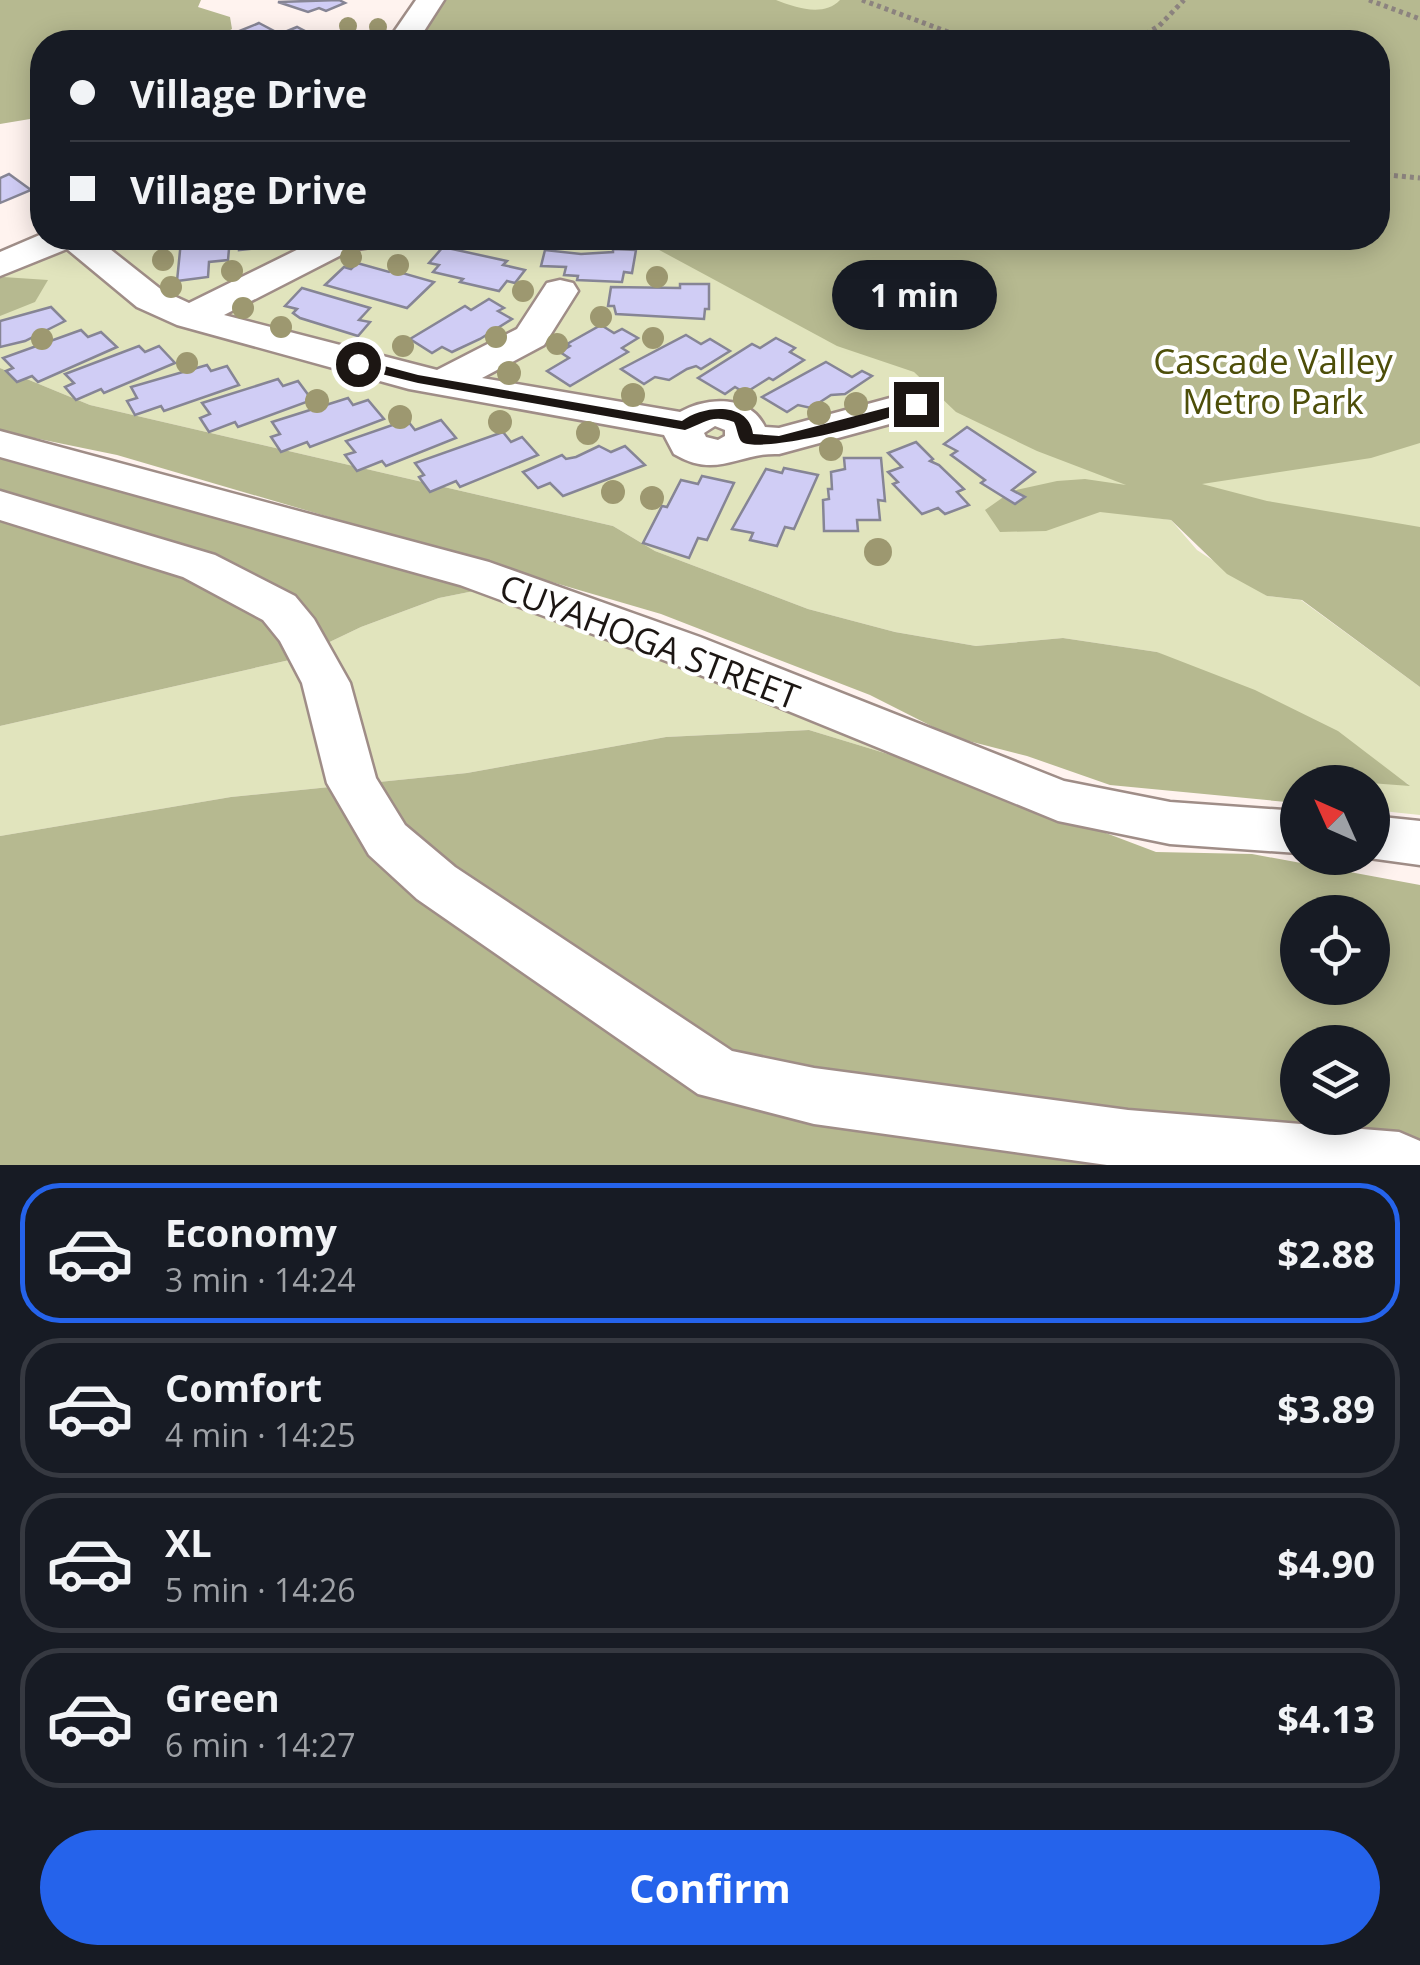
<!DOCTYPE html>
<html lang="en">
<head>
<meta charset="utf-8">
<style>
	:root { --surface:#171b24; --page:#242831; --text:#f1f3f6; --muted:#9ea1a6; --line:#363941; --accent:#2563eb }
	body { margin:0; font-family:"Open Sans",sans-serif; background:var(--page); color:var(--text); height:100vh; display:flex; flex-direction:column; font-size:38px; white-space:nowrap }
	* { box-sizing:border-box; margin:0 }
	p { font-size:32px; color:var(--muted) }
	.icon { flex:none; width:55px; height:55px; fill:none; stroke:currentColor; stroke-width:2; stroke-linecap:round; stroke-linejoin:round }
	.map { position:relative; height:1165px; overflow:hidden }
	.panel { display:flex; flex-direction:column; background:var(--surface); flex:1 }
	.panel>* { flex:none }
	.top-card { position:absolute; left:30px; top:30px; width:1360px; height:220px; border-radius:40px; box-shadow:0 5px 25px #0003; display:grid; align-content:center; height:220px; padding:0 40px; background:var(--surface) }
	.needle { width:65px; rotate:315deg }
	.buttons { position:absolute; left:1280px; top:765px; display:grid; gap:20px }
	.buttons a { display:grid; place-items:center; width:110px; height:110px; border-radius:50%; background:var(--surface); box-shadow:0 5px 25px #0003; font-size:50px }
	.end { position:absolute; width:45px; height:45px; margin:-22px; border:12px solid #1c1613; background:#fff; box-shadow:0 0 0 5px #fff }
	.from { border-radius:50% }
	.bubble { position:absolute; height:70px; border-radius:35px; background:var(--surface); box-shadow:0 5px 25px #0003; font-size:32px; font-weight:700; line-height:70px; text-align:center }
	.top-card b { display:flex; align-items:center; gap:35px; height:95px; font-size:38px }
	.top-card b+b { border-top:2px solid var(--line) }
	.top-card i { width:25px; height:25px; background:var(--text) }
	ul { padding:18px 0 0; list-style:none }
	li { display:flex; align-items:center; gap:30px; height:140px; margin:0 20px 15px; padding:0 20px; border:5px solid var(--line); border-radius:40px }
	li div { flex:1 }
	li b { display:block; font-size:38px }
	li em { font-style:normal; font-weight:700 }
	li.selected { border-color:var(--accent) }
	li>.icon { width:90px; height:90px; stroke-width:1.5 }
	.primary-button { display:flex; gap:20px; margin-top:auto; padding:20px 40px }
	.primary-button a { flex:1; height:115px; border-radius:60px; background:var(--accent); color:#fff; font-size:40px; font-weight:700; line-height:115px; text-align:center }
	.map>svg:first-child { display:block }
</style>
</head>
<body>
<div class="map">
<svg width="1420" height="1165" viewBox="0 0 1420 1165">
	<rect width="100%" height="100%" fill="#fff3ef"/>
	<g fill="#e1e4bd">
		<path d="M430,0H1420V608L1165,486L1128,514L1171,520L1197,550L1267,596L1301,600L1420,687V815L1373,810V783L1408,784L1157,652L1063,638L976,646L895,632L808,609L655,551L613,526L90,405L0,368V265L63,238H1378V42H402Z"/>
		<path d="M484,589L535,594L934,768L809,730L666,737L467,773L231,797L0,836V726L294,659L361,627L439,598Z"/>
	</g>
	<g fill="#b6b990" fill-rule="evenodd">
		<path d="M0,0H201L198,7L230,17L232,29L209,42H42V117L0,124Z"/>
		<path d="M438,0H776C796,8 824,17 840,0H1420V443L1371,458L1202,484L1267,501L1420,527V687L1302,600L1267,596L1227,574L1171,520L1100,512L1046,531L1000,532L985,510L1012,491L1057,481L1085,479L1126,485L1037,451L956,412L914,372L837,346L637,238H1378V42H408Z"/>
		<path d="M0,278L3,277L48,280L35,302L0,316Z"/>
		<path d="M0,368L90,405L613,526L655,551L808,609L895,632L976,646L1063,638L1157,652L1255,690L1338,731L1410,786L1343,781L1298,782L1297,803L1110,785L1027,756L953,737L870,695L661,614L117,455L0,431Z"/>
		<path d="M0,445L484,589L439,598L361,627L294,659L0,726Z"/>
		<path d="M809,730L934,768L1156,852L1252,854L1420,885V1165H0V836L231,797L467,773L666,737ZM1298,912H1372V988H1298ZM1298,1042H1372V1118H1298Z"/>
	</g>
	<g fill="#d0cdf5" stroke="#868595" stroke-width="2.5">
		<path d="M339,0L345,3L326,11L319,8L308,12L278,2Z"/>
		<path d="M259,23L280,34L297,27L322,40L256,42L237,32Z"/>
		<path d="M9,174L31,190L0,203V178Z"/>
		<path d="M188,238H230L228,260L209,262L208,277L177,281L181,241Z"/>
		<path d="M239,238H283L270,239V247L239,250Z"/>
		<path d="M457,238H549V242L477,244L472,238Z"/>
		<path d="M443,247L507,261L503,265L525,270L515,283L507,281L499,291L460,282L463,279L433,272L439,265L429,263Z"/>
		<path d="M613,249L636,250L632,273L624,272L622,282L577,280L578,276L564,275L566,267L541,266L545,250L581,254L613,252Z"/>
		<path d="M357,263L389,272L392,270L434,282L407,308L325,285L344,267L351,269Z"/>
		<path d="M680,284H709V309H705L704,319L616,314L614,306H608L611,287L680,288Z"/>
		<path d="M302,288L370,308L359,320L370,322L358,336L300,318L293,313L297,309L285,306Z"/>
		<path d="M489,299L504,308L498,311L512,319L480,339L452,352L442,347L432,353L410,339L465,306L471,310Z"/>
		<path d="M51,307L65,321L25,341L0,347V321Z"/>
		<path d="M601,325L614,333L622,329L638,338L622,348L628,352L570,386L547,371L569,358L560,352L570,346L567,344Z"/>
		<path d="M81,330L88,337L101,332L117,347L38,382L32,376L17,382L6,371L13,368L3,358Z"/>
		<path d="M686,335L701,344L710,339L730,351L701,369L696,366L687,369L669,380L655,377L644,384L621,369Z"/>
		<path d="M776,338L795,348L790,352L804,360L773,380L769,378L745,393L735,387L725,394L698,378L752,344L760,348Z"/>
		<path d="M139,346L145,352L159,346L175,363L104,393L101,389L76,400L65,387L74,383L65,374Z"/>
		<path d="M826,362L852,377L862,371L872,376L845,394L831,395L811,408L798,405L787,412L762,397Z"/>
		<path d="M207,365L211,371L227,366L239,385L164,411L161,406L135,415L127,401L137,398L131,387Z"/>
		<path d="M278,379L283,386L298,381L312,400L238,427L235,422L209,432L200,418L210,414L202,403Z"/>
		<path d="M348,398L353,405L368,400L384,419L310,447L307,442L281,452L271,437L280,434L272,422Z"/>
		<path d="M407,420L415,430L441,420L456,438L386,466L382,461L357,471L345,455L355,452L346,441Z"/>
		<path d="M967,427L1035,472L1012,490L1025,497L1015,504L981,483L985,480L951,455L957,451L944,444Z"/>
		<path d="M503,432L511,442L522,437L538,455L460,487L456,481L430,492L419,477L424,475L415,463Z"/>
		<path d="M916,442L933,459L930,461L939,465L964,489L957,492L969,505L945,514L938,508L922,514L893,484L898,482L888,472L902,467L888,453Z"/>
		<path d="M599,446L611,452L625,446L645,465L563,496L550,483L538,488L523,472L562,455L566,459L576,457Z"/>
		<path d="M844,458H881L885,501L878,500L880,520H857L858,531H824L823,500L829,499L828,489H832L831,472L845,469Z"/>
		<path d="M784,468L818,475L794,529L785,527L777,546L750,540L753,533L732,529L766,469L782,473Z"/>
		<path d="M702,476L734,483L707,540L698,538L689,558L643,543L662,506L667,507L681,480L698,484Z"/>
	</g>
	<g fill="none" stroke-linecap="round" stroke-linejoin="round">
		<g stroke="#9f8d87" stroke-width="5">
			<g id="minor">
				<path d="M416,0H444L417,42H387Z"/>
				<path d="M42,234V238H96L163,291L189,303L321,238H389L384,245L351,250L224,315L437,370L517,329L547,283L560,280L573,283L578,291L544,345L482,378L680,412C707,397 749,394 765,427L779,428L916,391L930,395L936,404L930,413L779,454C738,452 718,480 674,454L664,435L409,389L177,325L137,307L67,249L0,276V252ZM715,426L725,430V436L718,440L706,437L704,433Z"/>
				<path d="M0,431L489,562L700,637L1064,781L1170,802L1298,811V853L1170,844L1058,821L666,661L460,585L0,457Z"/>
				<path d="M0,491L215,555L295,596L314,619L350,683L376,778L405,825L455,867L732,1051L814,1068L1128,1110L1399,1132L1420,1141V1165H1107L814,1124L698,1094L417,899L369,855L327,783L302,683L280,641L263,620L183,577L0,520Z"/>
				<path d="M1372,816L1420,821V865L1369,858H1372Z"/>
			</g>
		</g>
		<g stroke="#8c837f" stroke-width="5" stroke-dasharray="4 4" stroke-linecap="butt">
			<path d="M862,0L975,42"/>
			<path d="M1369,0L1420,19"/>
			<path d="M1132,42L1159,26L1184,0"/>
			<path d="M1378,174L1420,178"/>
		</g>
		<use href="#minor" fill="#fff" fill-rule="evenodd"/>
	</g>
	<g fill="#9d9870">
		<circle cx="348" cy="26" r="9"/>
		<circle cx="378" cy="27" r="9"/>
		<circle cx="351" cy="257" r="11"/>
		<circle cx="163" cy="260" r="11"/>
		<circle cx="398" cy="265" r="11"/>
		<circle cx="232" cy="271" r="11"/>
		<circle cx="657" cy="277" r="11"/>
		<circle cx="171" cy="287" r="11"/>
		<circle cx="523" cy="291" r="11"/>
		<circle cx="243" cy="308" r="11"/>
		<circle cx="601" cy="317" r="11"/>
		<circle cx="281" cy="327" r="11"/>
		<circle cx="496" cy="337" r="11"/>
		<circle cx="653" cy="338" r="11"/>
		<circle cx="42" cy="339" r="11"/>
		<circle cx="557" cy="344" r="11"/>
		<circle cx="403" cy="346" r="11"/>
		<circle cx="187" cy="363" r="11"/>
		<circle cx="509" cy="373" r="12"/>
		<circle cx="633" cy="395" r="12"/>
		<circle cx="745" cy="399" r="12"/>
		<circle cx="317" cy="401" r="12"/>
		<circle cx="856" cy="404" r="12"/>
		<circle cx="819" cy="413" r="12"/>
		<circle cx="400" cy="417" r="12"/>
		<circle cx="500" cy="422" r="12"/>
		<circle cx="588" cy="433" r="12"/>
		<circle cx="831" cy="449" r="12"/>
		<circle cx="613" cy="492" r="12"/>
		<circle cx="652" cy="498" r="12"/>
		<circle cx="878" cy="552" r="14"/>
	</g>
	<path fill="#1c1613" d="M358,359L418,375L682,421C703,405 749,401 753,434L779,436L916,400L923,404C904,418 761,455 742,442C738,439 737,427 734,422C711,414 705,423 685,430L418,383L353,367L351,364Z"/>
	<g text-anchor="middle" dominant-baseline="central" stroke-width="8" stroke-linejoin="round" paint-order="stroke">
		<g font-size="35" fill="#4d4e09" stroke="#fff">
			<text x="1273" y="360">Cascade Valley<tspan x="1273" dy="40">Metro Park</tspan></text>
		</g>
		<g font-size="35" fill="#1c1613" stroke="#fff">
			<text transform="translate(650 641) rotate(21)">CUYAHOGA STREET</text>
		</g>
	</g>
</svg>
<div class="buttons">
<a><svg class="needle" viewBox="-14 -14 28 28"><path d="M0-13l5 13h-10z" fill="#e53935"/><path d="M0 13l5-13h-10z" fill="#9ea1a6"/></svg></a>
<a><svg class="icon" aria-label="locate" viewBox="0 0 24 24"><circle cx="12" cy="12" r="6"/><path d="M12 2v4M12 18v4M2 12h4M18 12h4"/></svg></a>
<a><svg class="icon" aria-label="layers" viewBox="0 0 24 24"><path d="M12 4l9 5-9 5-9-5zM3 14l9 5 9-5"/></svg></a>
</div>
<i class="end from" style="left:358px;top:364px"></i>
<i class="end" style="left:916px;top:404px"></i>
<div class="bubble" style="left:832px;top:260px;width:165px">1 min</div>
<div class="top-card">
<b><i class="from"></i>Village Drive</b>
<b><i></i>Village Drive</b>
</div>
</div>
<section class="panel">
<ul>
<li class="selected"><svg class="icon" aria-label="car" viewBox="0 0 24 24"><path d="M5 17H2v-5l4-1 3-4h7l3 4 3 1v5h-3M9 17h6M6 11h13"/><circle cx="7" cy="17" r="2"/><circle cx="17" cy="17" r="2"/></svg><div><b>Economy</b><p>3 min · 14:24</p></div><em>$2.88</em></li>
<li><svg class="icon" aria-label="car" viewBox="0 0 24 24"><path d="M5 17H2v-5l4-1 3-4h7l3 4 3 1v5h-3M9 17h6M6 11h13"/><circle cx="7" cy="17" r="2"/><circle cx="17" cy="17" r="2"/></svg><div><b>Comfort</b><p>4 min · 14:25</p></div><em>$3.89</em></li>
<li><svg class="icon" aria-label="car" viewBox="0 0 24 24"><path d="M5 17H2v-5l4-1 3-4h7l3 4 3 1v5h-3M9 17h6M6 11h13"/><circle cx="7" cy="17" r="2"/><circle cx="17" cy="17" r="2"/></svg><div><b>XL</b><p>5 min · 14:26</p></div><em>$4.90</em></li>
<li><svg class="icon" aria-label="car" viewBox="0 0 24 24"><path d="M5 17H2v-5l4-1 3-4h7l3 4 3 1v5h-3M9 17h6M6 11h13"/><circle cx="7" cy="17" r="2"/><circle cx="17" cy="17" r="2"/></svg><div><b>Green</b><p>6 min · 14:27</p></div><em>$4.13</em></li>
</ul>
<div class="primary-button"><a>Confirm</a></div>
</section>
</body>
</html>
